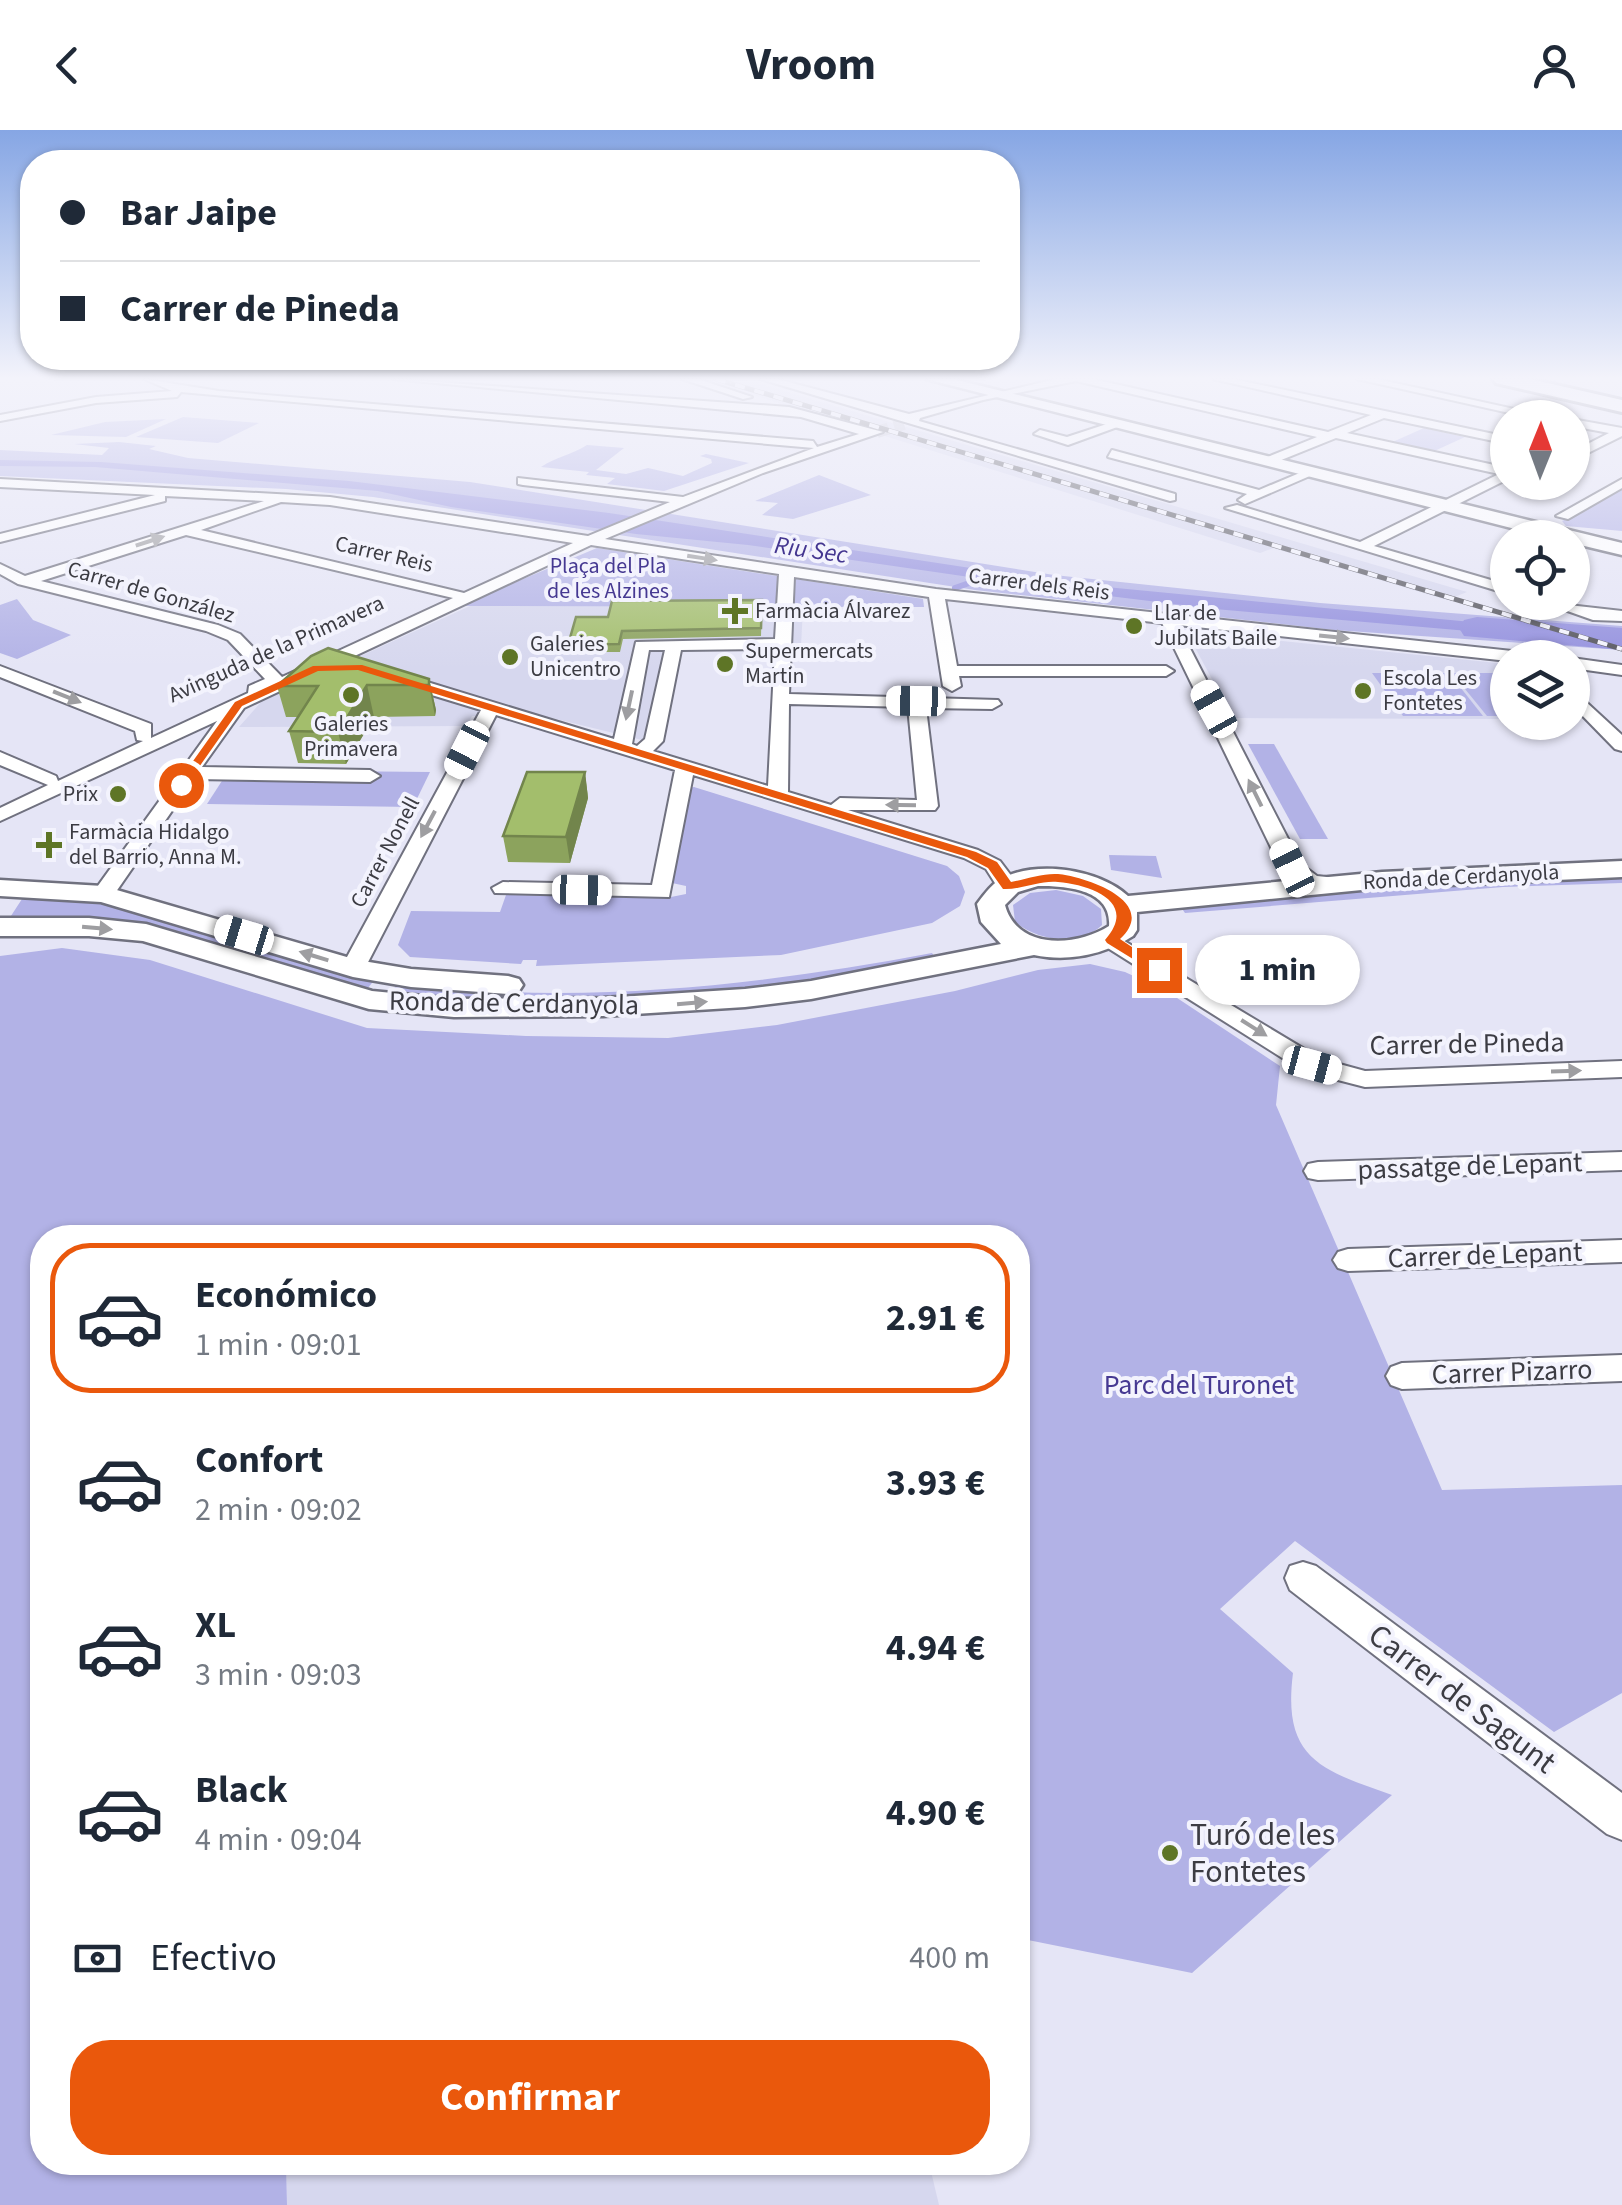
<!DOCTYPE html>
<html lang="es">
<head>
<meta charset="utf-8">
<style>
	:root { --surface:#fff; --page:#f6f6f7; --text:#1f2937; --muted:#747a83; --line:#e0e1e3; --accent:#ea580c }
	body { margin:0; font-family:"Source Sans 3",sans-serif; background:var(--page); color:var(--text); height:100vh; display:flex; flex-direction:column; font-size:38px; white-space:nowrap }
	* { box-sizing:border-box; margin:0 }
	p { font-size:32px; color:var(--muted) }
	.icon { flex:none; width:55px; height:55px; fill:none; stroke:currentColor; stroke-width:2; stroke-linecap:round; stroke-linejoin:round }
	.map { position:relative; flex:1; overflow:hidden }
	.sheet { position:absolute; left:30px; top:1095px; width:1000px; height:950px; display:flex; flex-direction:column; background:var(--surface); border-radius:40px; box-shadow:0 2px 8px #0004 }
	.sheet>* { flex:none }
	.hud { position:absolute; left:20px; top:20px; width:1000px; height:220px; border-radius:40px; box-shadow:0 2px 8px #0004; display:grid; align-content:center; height:220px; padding:0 40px; background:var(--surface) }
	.needle { width:65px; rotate:1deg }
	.tools { position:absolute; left:1490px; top:270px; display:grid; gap:20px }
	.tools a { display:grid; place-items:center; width:100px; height:100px; border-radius:50%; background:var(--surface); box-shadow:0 2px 8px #0004; font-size:50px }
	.end { position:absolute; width:45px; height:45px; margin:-22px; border:12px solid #ea580c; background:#fff; box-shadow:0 0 0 5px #fff }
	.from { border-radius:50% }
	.bubble { position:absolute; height:70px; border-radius:35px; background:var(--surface); box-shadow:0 2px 8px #0004; font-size:32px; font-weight:700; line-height:70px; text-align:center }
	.car { position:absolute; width:30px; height:60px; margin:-30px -15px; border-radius:12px; box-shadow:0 0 8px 2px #0007; background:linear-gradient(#fff 24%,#345 0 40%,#fff 0 76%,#345 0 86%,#fff 0) }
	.hud b { display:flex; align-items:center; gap:35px; height:95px; font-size:38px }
	.hud b+b { border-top:2px solid var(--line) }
	.hud i { width:25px; height:25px; background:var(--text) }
	ul { padding:18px 0 0; list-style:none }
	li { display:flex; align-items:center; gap:30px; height:150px; margin:0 20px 15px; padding:0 20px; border:5px solid transparent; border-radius:40px }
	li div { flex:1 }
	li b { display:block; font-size:38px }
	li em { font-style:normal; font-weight:700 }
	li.active { border-color:var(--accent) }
	li>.icon { width:90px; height:90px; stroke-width:1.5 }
	.pay { display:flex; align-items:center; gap:25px; height:110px; padding:0 40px; font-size:38px }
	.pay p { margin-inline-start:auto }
	.primary-button { display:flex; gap:20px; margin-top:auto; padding:20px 40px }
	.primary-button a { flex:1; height:115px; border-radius:40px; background:var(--accent); color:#fff; font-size:40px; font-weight:700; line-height:115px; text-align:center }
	header { display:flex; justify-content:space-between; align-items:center; height:130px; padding:0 40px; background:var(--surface); font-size:45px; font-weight:700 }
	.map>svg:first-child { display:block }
</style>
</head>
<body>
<header><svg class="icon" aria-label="back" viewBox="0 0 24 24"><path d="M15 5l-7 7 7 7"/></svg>Vroom<svg class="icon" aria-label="person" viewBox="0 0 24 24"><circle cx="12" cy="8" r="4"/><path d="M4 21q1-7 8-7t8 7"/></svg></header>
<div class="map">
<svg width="1622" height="2075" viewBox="0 0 1622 2075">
	<rect width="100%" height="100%" fill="#e5e5f6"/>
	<g fill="#d6d7ee">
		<path d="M702,249H743L1467,462L1447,470L1273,418L1260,423Z"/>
		<path d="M597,418L833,451L920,455L924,477H803L801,517H682L642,610L544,586H472L466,596L239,597L262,571Z"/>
		<path d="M1186,501L1507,534V589L1233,588Z"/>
		<path d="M286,2033H929L939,2075H287Z"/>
	</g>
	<g fill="#b2b2e6">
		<path d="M183,287L259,293L218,313L136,307Z"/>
		<path d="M166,289L126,307L51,305L105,292Z"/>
		<path d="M1424,298L1465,307L1430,323L1388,314Z"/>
		<path d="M119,312L156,316L149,319L188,328L470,352L1054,445L1320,473L1622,496V520L1334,500L975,460L373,367L286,359L0,346V320L102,325L109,318L74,314Z"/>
		<path d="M587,315L624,318L596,340L626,344L648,338L683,346L712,333L711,329L700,326L706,324L749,333L664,361L607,354L615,348L586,345L589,342L541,337C556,327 571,325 587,315Z"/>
		<path d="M819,345L871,365L793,389L762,385L778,373L755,371Z"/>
		<path d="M1622,359V401L1566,396L1562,391Z"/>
		<path d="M597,418L923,469L924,477L458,476Z"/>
		<path d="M17,469L33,490L71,505L17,529L0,523V475Z"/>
		<path d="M1372,543H1449L1483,586H1403Z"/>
		<path d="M1452,543H1507V586H1487Z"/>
		<path d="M1248,614H1274L1328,709H1300Z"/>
		<path d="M229,640L430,642L413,677L207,674Z"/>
		<path d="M694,657L947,736L959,746L965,762L960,776L932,793L781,825L536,836L537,830H523L521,834L410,827L398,815L411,781L500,782L506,765L671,767L686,764V756L672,753L689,658Z"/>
		<path d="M1109,725L1156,726L1162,748L1111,740Z"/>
		<path d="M1622,746V753L1503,757L1185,783L1180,776L1402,757Z"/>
		<path d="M1056,760L1083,766L1101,779L1102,795C1079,818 1039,811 1015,792L1013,775L1030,763Z"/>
		<path d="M56,767C158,776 275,821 375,849L368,858L142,795L7,792L22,769Z"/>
		<path d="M62,818L150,830L367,898L526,906L668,908L777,895L955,861L1038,840L1090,834L1125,842L1168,862L1280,936L1276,975L1442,1360L1622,1355V1563L1554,1602L1295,1411L1220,1479L1293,1543C1282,1629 1321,1640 1392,1665L1192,1843L1018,1808V1108H42V2032L286,2033L287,2075H0V826Z"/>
		<path d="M932,823L936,829C751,862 580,885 392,861L398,853C577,876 756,856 932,823Z"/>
	</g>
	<path fill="#9491de" d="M0,330L101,332L349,351L609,383L1075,454L1544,499L1584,511L1215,479L1060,460L748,415L636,404L451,377L378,361L95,337L0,336Z"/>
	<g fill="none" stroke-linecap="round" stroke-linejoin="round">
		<path stroke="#9491de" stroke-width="6" d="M955,458L989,446"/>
		<path fill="#9491de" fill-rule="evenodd" d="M1477,487L1622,498V520L1464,506L1459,498L1464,490Z"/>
		<path stroke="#c3c3d2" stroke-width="12" stroke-dasharray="12 6" stroke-linecap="butt" d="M877,302L904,294"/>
		<g stroke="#70717f" stroke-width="4">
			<g id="minor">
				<path d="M144,249L219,261L813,311L817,317L859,304L801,287L393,249L789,277L883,302L763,343L605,409L936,459L1530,523L1538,528H1508V531L1178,495L1301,734L1317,746L1345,749L1348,754C1329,771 1296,754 1281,738L1162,493L945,469L957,536H1166L1174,541L1166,546H959L961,556L952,561L943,556L929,467L794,447L789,564L998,570L1001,574L992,579L926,578L938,676L935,680H848L978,720L1000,731L1019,756L1016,761H1000L986,739L964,728L693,645L669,767L495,763L492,758L503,752L652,755L675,640L496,585L365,838L353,845L341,838L481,580L389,552V544H401L614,609L636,512L775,509L779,444L591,415L244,578L202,637L370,640L380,646L370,652L194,649L111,769L103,770L92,764L217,591L0,691V678L48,655L0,635V622L56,646L58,651L143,611L137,610L135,601L0,547V536L151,594V608L248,563L249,556L265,549L228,510L206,501L18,454L0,444V434L25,446L264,371L165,366V371L0,412V404L155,365L0,357V349L330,367L588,406L670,372L523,355L518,354V348L683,367L814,318L181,262L177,267L96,273L0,291V285L96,267L172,261ZM281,372L330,375L573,413L464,463L201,400ZM186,405L453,468L282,547L240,504L218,495L41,451ZM775,519L768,656L653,621L663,611L681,520ZM649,520H665L645,609L637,616L632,614ZM789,574L908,577L917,670L840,668L831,675L788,662Z"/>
				<path d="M682,249H698L752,267L743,269Z"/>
				<path d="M760,249H777L909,284L1056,249H1093L1328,302L1371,285L1213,249H1233L1508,307V314L1384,288L1347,303L1508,338V349L1374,416L1508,455V464L1225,378L1237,375L1360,412L1499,344L1336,308L1269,335L1265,328L1317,307L1076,251L983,270L920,288L919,291L1175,364V370L1170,371Z"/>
				<path d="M1357,249H1377L1556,288H1532Z"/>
				<path d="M1572,289L1622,298V306L1572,331V322L1609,303L1572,296Z"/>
				<path d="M1116,291L1120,296L1068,315L1034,304L1040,300L1067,307Z"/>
				<path d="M1112,320L1259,360L1309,339L1319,342L1245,374L1238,370L1247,364L1108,327Z"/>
				<path d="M1622,349V358L1568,389L1556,386Z"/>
				<path d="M1542,472L1622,481V491L1593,490Z"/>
				<path d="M1572,528L1622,535V545L1572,538Z"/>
				<path d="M1572,559L1622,605V621L1615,619L1572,575Z"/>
				<path d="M1111,803L1321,929L1365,941L1622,931V947L1365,957L1303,941L1103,815L1100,810Z"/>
				<path d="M1622,1022V1040L1318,1050L1308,1048L1304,1041L1308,1034L1318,1032Z"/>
				<path d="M1622,1110V1132L1348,1141L1338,1138L1333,1130L1338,1122L1348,1119Z"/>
				<path d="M1622,1225V1251L1402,1259L1391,1255L1386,1246L1391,1237L1402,1233Z"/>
				<path d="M1303,1432L1316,1436L1622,1663V1710L1607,1704L1290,1460L1285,1448L1290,1436Z"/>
			</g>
		</g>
		<g stroke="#70717f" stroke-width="5">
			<g id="tertiary">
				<path d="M1622,731V747L1382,758L1137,782V800L1133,806C1104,825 1068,832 1034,825L811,869L745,877L603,886L454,887L369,879L143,811L89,806H0V788H89L146,794L372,861L454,869L603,868L745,859L811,851L1001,814L981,792L977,774C982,767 991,755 999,750C1034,729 1099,739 1128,766L1382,742ZM1038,756C1066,756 1112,759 1109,796C1076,817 1017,820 1005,775L1018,762Z"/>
				<path d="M0,750L103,756L357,830L411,839L508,846L519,849L523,855L519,861L508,864L411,857L353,847L101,772L0,766Z"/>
			</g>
		</g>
		<g stroke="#70717f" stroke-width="5">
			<path id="secondary" d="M926,249H953L1622,413V425L1572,413V408H1551Z"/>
		</g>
		<g stroke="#70717f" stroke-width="6">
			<path id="motorway" d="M1493,249H1530L1622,270V282L1496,253Z"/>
		</g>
		<use href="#minor" fill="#fff" fill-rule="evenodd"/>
		<use href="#tertiary" fill="#fff" fill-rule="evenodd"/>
		<use href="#secondary" fill="#fff" fill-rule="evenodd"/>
		<use href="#motorway" fill="#fff" fill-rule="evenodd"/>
		<g stroke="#57575f" stroke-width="5">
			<path id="rail" d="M716,249L1622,519"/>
		</g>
		<use href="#rail" stroke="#f3f3fd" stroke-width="4" stroke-dasharray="10" stroke-linecap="butt"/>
	</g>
	<g fill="#8ca35d">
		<path d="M762,470L761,506L623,509L620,522H568V515L608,487Z"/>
		<path d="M429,549L436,580L435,586L374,587L346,634L298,633L289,601L298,587H286L277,556Z"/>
		<path d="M585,642L588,668L570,733L508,732L503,706Z"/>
	</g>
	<g fill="#72854c">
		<path d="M429,549L436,580L435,586L429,555Z"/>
		<path d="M367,555L374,587L346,634L338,602Z"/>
		<path d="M585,642L588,668L570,733L566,707Z"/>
	</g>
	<g fill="#a3be6c" stroke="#72854c" stroke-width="2.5">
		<path d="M762,470L761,498L622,501L619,514L568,515L576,487H608L612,471Z"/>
		<path d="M328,518L429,549V555H367L338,602L289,601L318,556H277L311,526Z"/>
		<path d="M527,642H585L566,707L503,706Z"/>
	</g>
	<defs><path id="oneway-solid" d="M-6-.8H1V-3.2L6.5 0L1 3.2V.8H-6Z" transform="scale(2.5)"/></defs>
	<g fill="#9e9ea1">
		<use href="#oneway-solid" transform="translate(150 411) rotate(-18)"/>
		<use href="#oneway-solid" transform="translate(702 428) rotate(9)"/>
		<use href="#oneway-solid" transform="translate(1334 507) rotate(6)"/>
		<use href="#oneway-solid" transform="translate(67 567) rotate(22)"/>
		<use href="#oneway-solid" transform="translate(629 575) rotate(102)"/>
		<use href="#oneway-solid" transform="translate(1255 663) rotate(-116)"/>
		<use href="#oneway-solid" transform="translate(901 675) rotate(-179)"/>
		<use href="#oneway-solid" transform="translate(428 694) rotate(118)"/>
		<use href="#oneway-solid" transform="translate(97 798) rotate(5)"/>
		<use href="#oneway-solid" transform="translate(314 826) rotate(-163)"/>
		<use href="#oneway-solid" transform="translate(692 873) rotate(-5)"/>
		<use href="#oneway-solid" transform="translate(1254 898) rotate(32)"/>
		<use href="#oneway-solid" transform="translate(1566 941) rotate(-2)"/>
	</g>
	<linearGradient id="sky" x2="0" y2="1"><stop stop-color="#86a6e4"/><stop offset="0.46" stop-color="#f3f3fb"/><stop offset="1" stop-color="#f3f3fb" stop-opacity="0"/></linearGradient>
	<rect width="1622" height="540" fill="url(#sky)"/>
	<path fill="#ea580c" d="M362,535L976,722L997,732L1011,752C1026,749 1043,743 1058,744C1087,747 1160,772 1120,809L1166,840L1154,842L1107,813L1105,810C1138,773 1093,755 1058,752C1040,750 1021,760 1003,759L988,738L967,727L358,540L318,541L242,576L185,657L176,655L235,572L313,536Z"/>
	<g fill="#5e7526" stroke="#f3f3fd" stroke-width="4">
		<path d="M730 466h10v10h10v10h-10v10h-10v-10h-10v-10h10z"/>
		<circle cx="1134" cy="496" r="10"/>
		<circle cx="510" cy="527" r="10"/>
		<circle cx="725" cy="534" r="10"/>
		<circle cx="1363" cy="561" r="10"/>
		<circle cx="351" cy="565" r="10"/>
		<circle cx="118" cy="664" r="10"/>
		<path d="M44 700h10v10h10v10h-10v10h-10v-10h-10v-10h10z"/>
		<circle cx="1170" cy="1723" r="10"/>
	</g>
	<g text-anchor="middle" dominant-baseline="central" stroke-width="8" stroke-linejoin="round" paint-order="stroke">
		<g font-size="22" fill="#3c3c43" stroke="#f3f3fd">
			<text transform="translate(384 424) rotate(13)">Carrer Reis</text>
			<text transform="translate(1039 454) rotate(7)">Carrer dels Reis</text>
			<text transform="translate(151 462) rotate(16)">Carrer de González</text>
			<text transform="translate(276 519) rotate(-24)">Avinguda de la Primavera</text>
			<text transform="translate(385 722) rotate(-62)">Carrer Nonell</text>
			<text transform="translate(1461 747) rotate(-3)">Ronda de Cerdanyola</text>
		</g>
		<g font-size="22" fill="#463992" stroke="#f3f3fd">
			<text x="608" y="436">Plaça del Pla<tspan x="608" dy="25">de les Alzines</tspan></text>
		</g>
		<g font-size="22" fill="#3c3c43" stroke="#f3f3fd" text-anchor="start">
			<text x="755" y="481">Farmàcia Álvarez</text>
			<text x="1154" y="483">Llar de<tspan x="1154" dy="25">Jubilats Baile</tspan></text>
			<text x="530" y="514">Galeries<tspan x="530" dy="25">Unicentro</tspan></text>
			<text x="745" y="521">Supermercats<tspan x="745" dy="25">Martin</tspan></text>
			<text x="1383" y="548">Escola Les<tspan x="1383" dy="25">Fontetes</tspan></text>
			<text x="351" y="594" text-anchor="middle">Galeries<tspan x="351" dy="25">Primavera</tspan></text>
			<text x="98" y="664" text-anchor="end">Prix</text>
			<text x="69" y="702">Farmàcia Hidalgo<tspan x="69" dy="25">del Barrio, Anna M.</tspan></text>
		</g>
		<g font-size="25" font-style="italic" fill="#443690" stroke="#f3f3fd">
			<text transform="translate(811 420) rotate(8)">Riu Sec</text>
		</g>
		<g font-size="28" fill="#3c3c43" stroke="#f3f3fd">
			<text transform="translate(514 873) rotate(1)">Ronda de Cerdanyola</text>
			<text transform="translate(1467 914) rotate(-1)">Carrer de Pineda</text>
			<text transform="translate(1470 1036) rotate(-2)">passatge de Lepant</text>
			<text transform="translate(1485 1125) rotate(-2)">Carrer de Lepant</text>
			<text transform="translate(1512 1242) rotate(-2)">Carrer Pizarro</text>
		</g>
		<g font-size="28" fill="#463992" stroke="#f3f3fd">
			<text x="1199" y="1255">Parc del Turonet</text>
		</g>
		<g font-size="32" fill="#3c3c43" stroke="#f3f3fd">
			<text transform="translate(1462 1569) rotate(37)">Carrer de Sagunt</text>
		</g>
		<g font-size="32" fill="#3c3c43" stroke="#f3f3fd" text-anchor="start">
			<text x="1190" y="1705">Turó de les<tspan x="1190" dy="37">Fontetes</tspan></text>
		</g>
	</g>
</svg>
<div class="tools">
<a><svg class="needle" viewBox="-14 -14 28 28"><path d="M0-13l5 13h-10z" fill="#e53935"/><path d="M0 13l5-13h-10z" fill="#747a83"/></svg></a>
<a><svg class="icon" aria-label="locate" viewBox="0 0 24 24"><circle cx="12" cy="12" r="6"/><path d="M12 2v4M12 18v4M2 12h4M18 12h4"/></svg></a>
<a><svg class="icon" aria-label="layers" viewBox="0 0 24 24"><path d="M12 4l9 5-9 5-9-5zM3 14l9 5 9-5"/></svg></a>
</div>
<i class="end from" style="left:181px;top:655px"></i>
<i class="end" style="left:1159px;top:840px"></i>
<div class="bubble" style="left:1195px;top:805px;width:165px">1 min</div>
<i class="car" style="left:916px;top:571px;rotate:271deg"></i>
<i class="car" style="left:1214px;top:579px;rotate:331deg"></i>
<i class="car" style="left:467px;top:620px;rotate:207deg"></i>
<i class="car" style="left:1292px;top:738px;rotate:334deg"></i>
<i class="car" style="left:582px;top:760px;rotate:91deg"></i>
<i class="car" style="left:244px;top:805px;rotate:287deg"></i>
<i class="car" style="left:1312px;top:935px;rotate:105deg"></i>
<div class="hud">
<b><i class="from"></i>Bar Jaipe</b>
<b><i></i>Carrer de Pineda</b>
</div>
<section class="sheet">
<ul>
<li class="active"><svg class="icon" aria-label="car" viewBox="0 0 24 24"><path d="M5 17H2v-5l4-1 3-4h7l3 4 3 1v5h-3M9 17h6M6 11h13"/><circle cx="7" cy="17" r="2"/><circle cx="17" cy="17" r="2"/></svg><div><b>Económico</b><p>1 min · 09:01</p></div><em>2.91 €</em></li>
<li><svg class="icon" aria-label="car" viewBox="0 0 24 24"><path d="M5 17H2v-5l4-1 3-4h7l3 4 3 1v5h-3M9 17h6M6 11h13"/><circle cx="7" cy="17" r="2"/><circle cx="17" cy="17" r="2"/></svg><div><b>Confort</b><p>2 min · 09:02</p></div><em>3.93 €</em></li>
<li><svg class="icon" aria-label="car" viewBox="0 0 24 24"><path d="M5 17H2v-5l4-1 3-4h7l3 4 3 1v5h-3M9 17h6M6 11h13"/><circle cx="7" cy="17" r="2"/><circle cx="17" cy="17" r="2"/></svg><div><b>XL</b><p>3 min · 09:03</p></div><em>4.94 €</em></li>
<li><svg class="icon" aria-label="car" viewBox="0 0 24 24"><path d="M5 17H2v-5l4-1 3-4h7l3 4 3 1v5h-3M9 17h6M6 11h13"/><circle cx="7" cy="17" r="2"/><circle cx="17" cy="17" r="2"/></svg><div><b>Black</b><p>4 min · 09:04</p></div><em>4.90 €</em></li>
</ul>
<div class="pay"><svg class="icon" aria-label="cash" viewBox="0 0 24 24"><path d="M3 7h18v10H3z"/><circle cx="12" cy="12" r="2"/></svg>Efectivo<p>400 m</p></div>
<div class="primary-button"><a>Confirmar</a></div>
</section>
</div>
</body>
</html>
